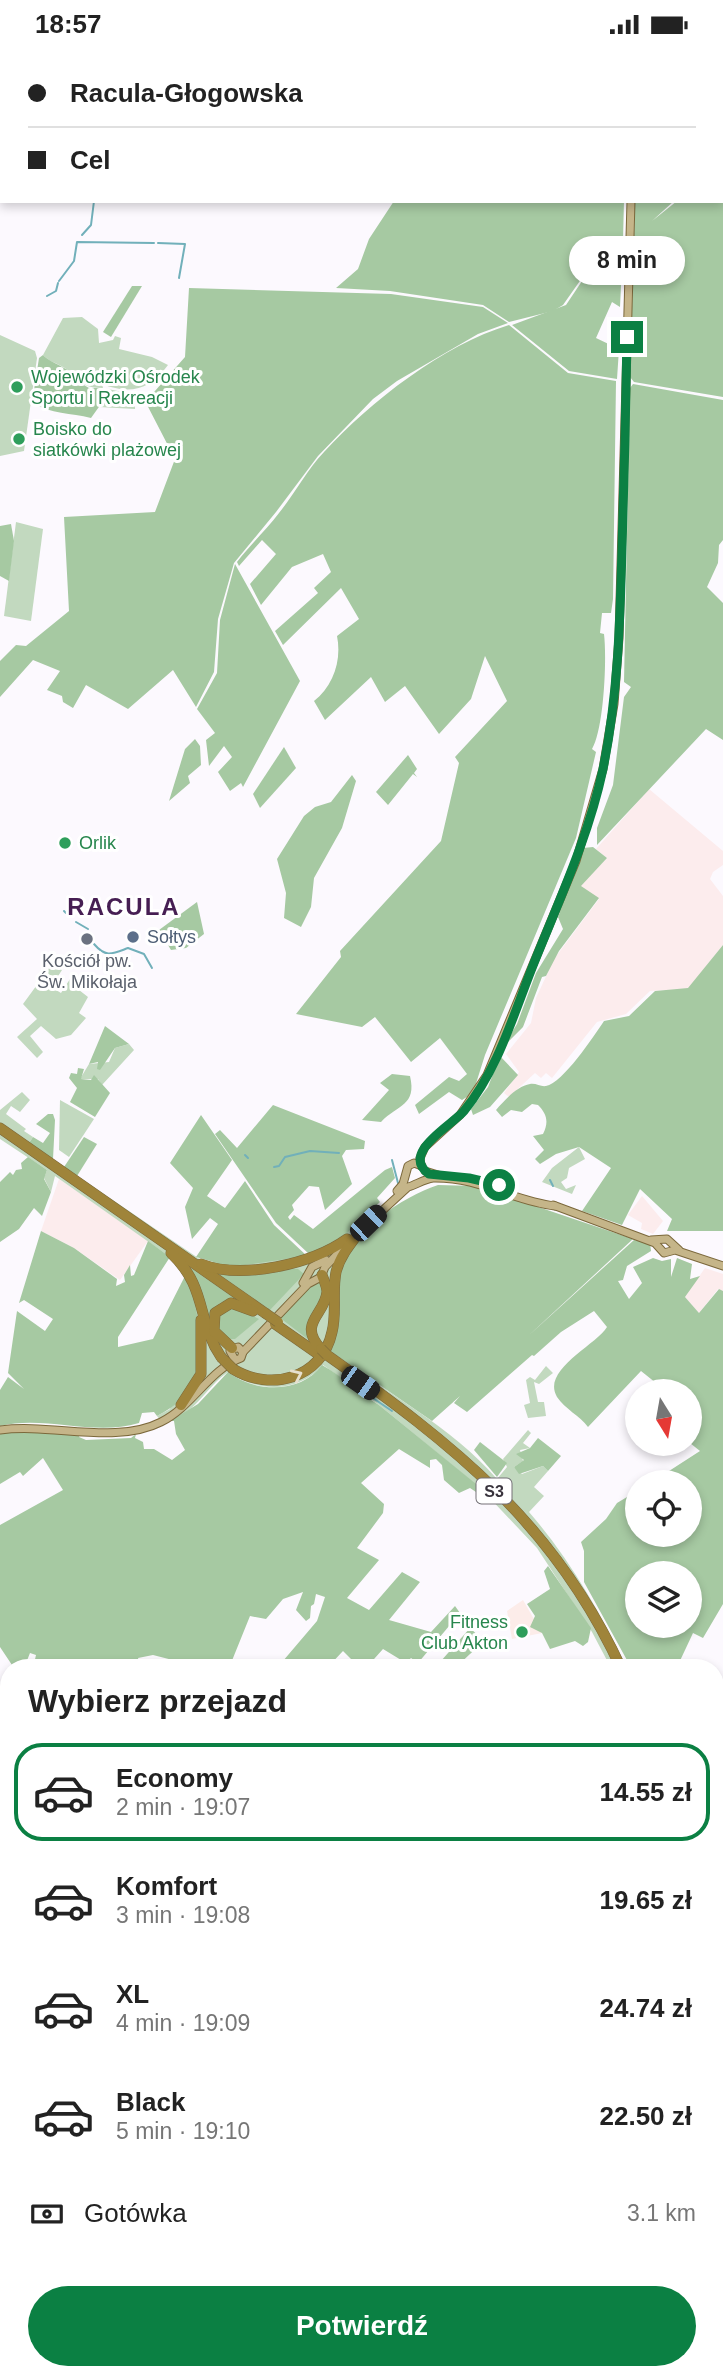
<!DOCTYPE html>
<html lang="pl">
<head>
<meta charset="utf-8">
<style>
	:root { --surface:#fff; --page:#f2f2f2; --text:#222; --muted:#767676; --line:#e0e0e0; --accent:#0b8043 }
	body { margin:0; font-family:Helvetica,sans-serif; background:var(--page); color:var(--text); height:100vh; display:flex; flex-direction:column; font-size:26px; white-space:nowrap }
	* { box-sizing:border-box; margin:0 }
	p { font-size:23px; color:var(--muted) }
	.icon { flex:none; width:38px; height:38px; fill:none; stroke:currentColor; stroke-width:2; stroke-linecap:round; stroke-linejoin:round }
	.map { position:relative; flex:1; overflow:hidden }
	.panel { position:absolute; left:0px; top:1610px; width:724px; height:721px; display:flex; flex-direction:column; background:var(--surface); border-radius:28px 28px 0 0; box-shadow:0 4px 10px #0003 }
	.panel>* { flex:none }
	.hud { position:absolute; left:0px; top:0px; width:724px; height:154px; box-shadow:0 4px 10px #0003; display:grid; align-content:center; height:154px; padding:0 28px; background:var(--surface) }
	.needle { width:46px; rotate:169deg }
	.controls { position:absolute; left:625px; top:1330px; display:grid; gap:14px }
	.controls a { display:grid; place-items:center; width:77px; height:77px; border-radius:50%; background:var(--surface); box-shadow:0 4px 10px #0003; font-size:35px }
	.end { position:absolute; width:32px; height:32px; margin:-16px; border:9px solid #0b8043; background:#fff; box-shadow:0 0 0 4px #fff }
	.from { border-radius:50% }
	.bubble { position:absolute; height:49px; border-radius:24px; background:var(--surface); box-shadow:0 4px 10px #0003; font-size:23px; font-weight:800; line-height:49px; text-align:center }
	.car { position:absolute; width:21px; height:42px; margin:-21px -10px; border-radius:9px; box-shadow:0 0 5px 2px #0007; background:linear-gradient(#222 24%,#8ab4d8 0 40%,#222 0 76%,#8ab4d8 0 86%,#222 0) }
	.hud b { display:flex; align-items:center; gap:24px; height:66px; font-size:26px }
	.hud b+b { border-top:2px solid var(--line) }
	.hud i { width:18px; height:18px; background:var(--text) }
	ul { padding:0; list-style:none }
	li { display:flex; align-items:center; gap:21px; height:98px; margin:0 14px 10px; padding:0 14px; border:4px solid transparent; border-radius:28px }
	li div { flex:1 }
	li b { display:block; font-size:26px }
	li em { font-style:normal; font-weight:800 }
	li.selected { border-color:var(--accent) }
	li>.icon { width:63px; height:63px; stroke-width:1.5 }
	h2 { padding:0 28px; font-size:32px; line-height:84px }
	.pay { display:flex; align-items:center; gap:18px; height:77px; padding:0 28px; font-size:26px }
	.pay p { margin-inline-start:auto }
	.action { display:flex; gap:14px; margin-top:auto; padding:14px 28px }
	.action a { flex:1; height:80px; border-radius:42px; background:var(--accent); color:#fff; font-size:28px; font-weight:800; line-height:80px; text-align:center }
	.status { display:flex; justify-content:space-between; align-items:center; height:49px; padding:0 35px; background:var(--surface); direction:ltr }
	.status svg { height:19px; fill:currentColor }
	.map>svg:first-child { display:block }
</style>
</head>
<body>
<div class="status"><b>18:57</b><svg viewBox="0 0 49 12"><path d="M0 12V9h3v3zM5 12V6h3v6zM10 12V3h3v9zM15 12V0h3v12zM26 1h20v11H26zM47 4h2v5h-2z"/></svg></div>
<div class="map">
<svg width="723" height="2331" viewBox="0 0 723 2331">
	<rect width="100%" height="100%" fill="#fcf9fe"/>
	<g fill="#fceced">
		<path d="M649,740L723,802V816L713,823L710,830L723,847V896L688,940L650,942L626,965L597,973L552,1029L546,1024L541,1029L535,1024L509,1048L504,1044L519,1023L506,1005L531,974L536,949L554,910L599,850L580,837L607,809L596,800Z"/>
		<path d="M59,1130L148,1192L120,1231L74,1199L41,1182Z"/>
		<path d="M642,1147L663,1172L653,1185L641,1180L642,1174L628,1166Z"/>
		<path d="M705,1219L723,1225V1242L718,1240L699,1264L685,1248Z"/>
		<path d="M723,2301V2331H645L667,2322H716V2303Z"/>
	</g>
	<path fill="#fcece9" d="M523,1551L542,1584L512,1590L507,1562Z"/>
	<g fill="#c2d9bf">
		<path d="M82,268L98,280L99,294L113,291L115,287L121,289L119,300L152,308L168,316C150,341 130,346 102,335L103,339L137,346L136,349L123,348L119,355L135,357V360L99,358L102,339C77,339 80,327 63,318C55,313 51,314 43,306L63,269Z"/>
		<path d="M0,286L35,302L37,309L24,402L0,407Z"/>
		<path d="M16,473L43,480L31,572L4,567Z"/>
		<path d="M53,914L62,921L51,938L61,944L70,930L81,938L79,941L88,948L79,964L86,969L71,986L56,990L41,977L30,987L43,1003L37,1009L17,988L37,970L23,955Z"/>
		<path d="M129,995L134,1001L102,1036L98,1030H80L89,1015L109,1013L115,999Z"/>
		<path d="M22,1043L30,1051L20,1063L11,1057L6,1065L26,1080L24,1082L33,1088L29,1094L204,1213L300,1209L351,1181L371,1161L379,1169L353,1197L330,1302C386,1344 451,1377 497,1430L507,1418L503,1410L528,1381L531,1384L523,1394L530,1399L520,1401L523,1412L514,1418L522,1425L543,1417L548,1422L534,1438L544,1447L529,1463C569,1509 601,1564 627,1619H611L592,1583L537,1499L486,1445L483,1447L477,1443L480,1439L379,1356L323,1316C299,1344 257,1344 228,1323C205,1338 192,1373 160,1371L157,1367L170,1360L190,1231L170,1208L55,1127L51,1143L44,1129L47,1121L0,1090V1061Z"/>
		<path d="M60,1051L94,1070L69,1108L59,1101Z"/>
		<path d="M579,1098L585,1110L569,1119L567,1129L561,1133L566,1140L576,1136L572,1145L542,1133L552,1119Z"/>
		<path d="M546,1317L553,1324L539,1335L534,1333L538,1353H544L546,1367L528,1369L524,1356L530,1354L526,1331L530,1328L535,1331Z"/>
	</g>
	<g fill="#a6c9a2" fill-rule="evenodd">
		<path d="M69,0H677L68,2Z"/>
		<path d="M723,59V348L634,333L630,328L635,152H674L652,172L677,152H723Z"/>
		<path d="M394,152H624L623,191L596,209L563,256L553,262L509,273L483,256L390,242L336,239L358,220L369,190Z"/>
		<path d="M623,194L620,258L612,253L596,289L619,300L617,330L569,322L512,276L566,256L596,211Z"/>
		<path d="M132,237H142L111,288L103,283Z"/>
		<path d="M189,239L391,245L483,258L508,274L478,285L397,332L373,350L318,407L276,463L234,514L218,570L214,623L196,658L173,621L128,660L86,636L73,659L63,653L62,647L47,641L60,622L33,611L0,648V612L16,596L26,597L69,562L64,468L155,463L175,410L144,350L147,351L185,308Z"/>
		<path d="M509,276L568,324L616,332L613,550L611,564H602L600,584L604,585C607,609 604,680 592,700L596,703L576,789L485,1006L473,1044L462,1051L449,1043L419,1065L415,1056L449,1028L459,1032L467,1025L440,989L411,1013L375,968L362,978L296,965L341,908L340,902L441,792L459,714L455,708L507,652L485,607L471,650L439,685L405,637L385,653L371,628L325,671L314,652C333,637 342,612 337,587L359,570L341,539L283,596L275,582L318,544L314,539L331,523L323,505L292,518L261,556L250,535L276,505L262,491L239,517L237,513C250,496 266,481 279,464C295,444 307,421 324,403C371,352 443,296 509,276Z"/>
		<path d="M43,306C54,317 72,318 77,332L89,339H102L103,345L110,346V355H101L91,369C71,364 51,365 32,354L39,309Z"/>
		<path d="M633,335L723,351V491L719,496L718,514L707,538L723,554V691L706,680L597,796V779L613,736L624,648L631,638L624,633L630,339Z"/>
		<path d="M11,475L14,492L9,532L0,527V477Z"/>
		<path d="M235,515L300,632L243,738L241,734L230,742L218,723L232,708L224,697L209,717L206,691L215,684L197,660L217,624L220,571Z"/>
		<path d="M195,690L200,697L201,716L188,727L190,734L169,752L185,700Z"/>
		<path d="M284,698L296,719L260,759L253,745Z"/>
		<path d="M408,706L417,720L414,724L417,728L413,725L388,756L376,743Z"/>
		<path d="M352,726L356,732L342,779L314,829L311,858L301,878L284,869L286,844L277,810L304,767L315,758L331,753Z"/>
		<path d="M593,798L607,809L581,837L599,849L559,902L546,927L542,928L523,978L503,998L517,975L536,924L563,880L558,868L583,799Z"/>
		<path d="M197,853L204,885L186,899L171,901L159,881Z"/>
		<path d="M723,896V1182H667L672,1170L640,1140L622,1176L582,1162L611,1119L579,1098L556,1105L540,1115L535,1110L544,1101L533,1087L543,1085C549,1073 547,1065 538,1056L532,1055L522,1063L511,1061L502,1068L496,1061C505,1051 517,1037 530,1035C536,1034 541,1038 546,1037C563,1034 594,987 604,972L629,967L655,942L688,939Z"/>
		<path d="M105,977L129,995L115,999L100,1021L97,1020L98,1013L89,1015Z"/>
		<path d="M500,1007L518,1026L490,1058L473,1066L471,1060L488,1038Z"/>
		<path d="M78,1019L84,1020L81,1030L91,1031L94,1026L110,1044L95,1068L70,1053L77,1039L69,1029L71,1024L77,1025Z"/>
		<path d="M392,1025L410,1027C417,1057 398,1055 381,1073L362,1071L389,1041L380,1034Z"/>
		<path d="M273,1056L365,1092L364,1100L346,1101L342,1107L352,1135L325,1161L319,1138L309,1137L292,1156L294,1161L288,1168L290,1171L294,1166L313,1180L385,1121L392,1118L395,1129L377,1149L380,1153L344,1187L310,1206L276,1174L215,1085L220,1081L237,1099Z"/>
		<path d="M48,1065H53L55,1071L53,1110L29,1094L33,1088L43,1094L50,1084L36,1075Z"/>
		<path d="M201,1066L232,1111L207,1147L225,1159L245,1132L274,1176L307,1207L231,1218L196,1208L218,1175L210,1169L192,1190L185,1158L193,1139L170,1114Z"/>
		<path d="M84,1088L97,1095L77,1127L64,1118Z"/>
		<path d="M28,1108L47,1121L44,1130L51,1143L42,1167L34,1159L19,1180L0,1193V1133L10,1123L13,1126L16,1121L22,1120L21,1114Z"/>
		<path d="M438,1136L476,1137L633,1190L527,1288L634,1191L650,1194L651,1202L627,1217L623,1231L618,1232L629,1250L642,1234L633,1218L653,1209L662,1212L671,1210V1228L677,1209L692,1215L690,1230L700,1227L685,1248L699,1264L719,1240L723,1242V1555L703,1589L693,1584L678,1616L673,1613V1619H633L628,1613L584,1533V1502L581,1493L606,1470L617,1454L637,1442V1486H690V1433H652L700,1402L690,1394V1342H651L656,1334L641,1322L588,1378C580,1367 565,1360 557,1348C541,1321 595,1297 607,1278L594,1262L561,1283L534,1307L532,1306L467,1363L454,1354L460,1347L432,1372L330,1302C341,1276 333,1248 340,1222C350,1182 402,1148 438,1136ZM637,1524H690V1577H637Z"/>
		<path d="M41,1182L74,1199L117,1230L116,1237L125,1233L124,1226L130,1216L131,1227L134,1226L148,1192L170,1208L118,1288V1298L153,1290L186,1225C196,1247 205,1302 198,1326C192,1345 174,1358 157,1367L154,1363L142,1364L139,1374C93,1388 46,1366 0,1377V1341L8,1328L24,1340L8,1324L17,1262L45,1282L53,1270L24,1251L19,1254Z"/>
		<path d="M185,1215L240,1253L232,1251L220,1254L209,1269L197,1231Z"/>
		<path d="M289,1219L298,1220L304,1225L270,1261L217,1224L240,1226Z"/>
		<path d="M321,1231L324,1237L309,1291L279,1268L310,1236Z"/>
		<path d="M238,1259L259,1270L235,1290H224L218,1282V1266L226,1260Z"/>
		<path d="M322,1316C344,1328 359,1344 379,1356L481,1439L476,1443L470,1439L459,1444L444,1431L442,1416L436,1410L430,1411V1419L399,1400L361,1434L384,1455L383,1464L357,1499L379,1511L347,1549L369,1561L402,1523L420,1533L389,1571L431,1583L455,1557L460,1564L418,1614L411,1609L406,1614L383,1600L366,1619H360L343,1602L327,1619H277L317,1572L325,1548L316,1545L314,1555L311,1557L310,1569L306,1572L296,1561L303,1543L283,1550L266,1570L250,1567L229,1619L200,1618L153,1606L138,1609L139,1613L154,1611L152,1619H33L36,1606L30,1604L24,1619H14L0,1598V1476L63,1441L43,1409L23,1427L20,1423L0,1435V1385L17,1382L80,1385L79,1388L86,1391L131,1389L136,1385L135,1389L143,1393L144,1400H154L172,1411L185,1401L176,1385L174,1372H170L198,1355L228,1323C255,1344 301,1345 322,1316Z"/>
		<path d="M538,1389L561,1407L548,1422L543,1417L519,1425L514,1418L524,1411L516,1405L530,1399Z"/>
		<path d="M480,1393L507,1414L497,1428L474,1401Z"/>
		<path d="M548,1517L591,1579L588,1593L583,1597L575,1592L550,1600L542,1584L530,1578L535,1567L527,1555L550,1540L544,1522Z"/>
		<path d="M470,1579L484,1592L455,1619H447L441,1612Z"/>
		<path d="M723,1671V1889H716V1673Z"/>
		<path d="M716,1898H723V2268L716,2266Z"/>
		<path d="M0,1982L9,1991V2322H521L526,2331H0Z"/>
	</g>
	<g fill="none" stroke-linecap="round" stroke-linejoin="round">
		<g stroke="#71b0ba" stroke-width="2">
			<path d="M82,186L91,176L94,152"/>
			<path d="M158,194L185,195L179,229"/>
			<path d="M59,232L74,212L77,193L154,194"/>
			<path d="M47,247L56,242L58,234"/>
			<path d="M64,862L66,864"/>
			<path d="M68,866L70,868"/>
			<path d="M76,873L88,880"/>
			<path d="M94,895C106,909 112,905 128,899L144,905L152,919"/>
			<path d="M245,1106L248,1109"/>
			<path d="M392,1111L398,1134"/>
			<path d="M274,1118L279,1117L285,1108L310,1102L339,1104"/>
			<path d="M550,1131L553,1137"/>
			<path d="M364,1343L392,1362"/>
			<path d="M716,1911L720,1908L723,1915"/>
		</g>
		<g stroke="#7b683b" stroke-width="9">
			<g id="major">
				<path d="M684,2L685,0"/>
				<path d="M421,1117L420,1109L425,1098L460,1066L487,1026L576,812L603,720L614,655L619,589L631,152"/>
				<path d="M425,1122L438,1126"/>
				<path d="M397,1142L403,1135L408,1117L414,1114L422,1117"/>
				<path d="M553,1156L655,1194L664,1204L675,1201L723,1217"/>
				<path d="M359,1183L408,1138C416,1136 424,1130 433,1129C480,1128 512,1152 555,1157"/>
				<path d="M651,1191L667,1190L679,1201"/>
				<path d="M303,1234L312,1218L326,1211"/>
				<path d="M243,1303L308,1235L321,1228L325,1218L346,1196"/>
				<path d="M0,1381C52,1374 116,1396 161,1373C192,1358 210,1320 241,1309L243,1303L238,1298L230,1302L235,1311"/>
			</g>
		</g>
		<g stroke="#7b683b" stroke-width="11">
			<g id="highway">
				<path d="M0,1079L265,1264"/>
				<path d="M171,1204C208,1239 196,1271 221,1308"/>
				<path d="M201,1215C242,1231 312,1215 347,1190"/>
				<path d="M275,1275L318,1305"/>
				<path d="M232,1299L214,1282L215,1264L231,1254L253,1262"/>
				<path d="M321,1300C297,1274 325,1266 327,1243C327,1237 324,1232 322,1226"/>
				<path d="M327,1306C454,1396 554,1474 621,1619"/>
				<path d="M233,1320C270,1343 322,1330 332,1283C337,1264 332,1243 336,1223C340,1207 351,1194 361,1181"/>
				<path d="M181,1356L201,1325V1271"/>
				<path d="M716,2272L723,2274"/>
				<path d="M716,2290L723,2288"/>
				<path d="M527,2322L533,2331"/>
				<path d="M537,2322L543,2331"/>
				<path d="M576,2331L583,2322"/>
				<path d="M588,2331L590,2322"/>
				<path d="M613,2331L626,2322"/>
			</g>
		</g>
		<use href="#major" stroke="#c5b589" stroke-width="7"/>
		<use href="#highway" stroke="#9f843a" stroke-width="10"/>
		<g stroke="#a19da4" stroke-width="2" stroke-dasharray="14 7" stroke-linecap="butt">
			<path d="M0,1875H9"/>
			<path d="M716,1893H723"/>
		</g>
		<g stroke="#7b683b" stroke-width="11" stroke-linecap="butt">
			<g id="highway-bridge">
				<path d="M265,1264L278,1273"/>
				<path d="M321,1300L327,1306"/>
				<path d="M221,1308L233,1320"/>
			</g>
		</g>
		<use href="#highway-bridge" stroke="#9f843a" stroke-width="10"/>
	</g>
	<defs><path id="oneway-chevron" d="M-2-3.5L2.5 0L-2 3.5" fill="none" stroke-width="1.6" stroke-linecap="round" stroke-linejoin="round" transform="scale(1.75)"/></defs>
	<use stroke="#e7e0ce" href="#oneway-chevron" transform="translate(297 1326) rotate(-25)"/>
	<g fill="none" stroke-linecap="round" stroke-linejoin="round">
		<path stroke="#0b8043" stroke-width="9" d="M499,1136L469,1129L429,1125C400,1104 451,1077 464,1062C499,1020 515,960 536,909C561,847 589,786 603,720C618,647 620,574 622,499C624,429 626,358 627,288"/>
	</g>
	<g fill="#2e9e5b" stroke="#fff" stroke-width="2.5">
		<circle cx="17" cy="338" r="7"/>
		<circle cx="19" cy="390" r="7"/>
		<circle cx="65" cy="794" r="7"/>
		<circle cx="522" cy="1583" r="7"/>
	</g>
	<circle fill="#5c6f8a" stroke="#fff" stroke-width="2.5" cx="133" cy="888" r="7"/>
	<circle fill="#6b7280" stroke="#fff" stroke-width="2.5" cx="87" cy="890" r="7"/>
	<g text-anchor="middle" dominant-baseline="central" stroke-width="6" stroke-linejoin="round" paint-order="stroke">
		<rect fill="#fff" stroke="#747177" stroke-width="2" x="476.5" y="1429.5" width="35" height="25" rx="5"/>
		<g font-size="16" font-weight="bold" fill="#39343d">
			<text x="494" y="1442">S3</text>
		</g>
		<g font-size="18" fill="#27864d" stroke="#fff" text-anchor="start">
			<text x="31" y="328">Wojewódzki Ośrodek<tspan x="31" dy="21">Sportu i Rekreacji</tspan></text>
			<text x="33" y="380">Boisko do<tspan x="33" dy="21">siatkówki plażowej</tspan></text>
			<text x="79" y="794">Orlik</text>
			<text x="508" y="1573" text-anchor="end">Fitness<tspan x="508" dy="21">Club Akton</tspan></text>
		</g>
		<g font-size="18" fill="#4e5e75" stroke="#fff" text-anchor="start">
			<text x="147" y="888">Sołtys</text>
		</g>
		<g font-size="18" fill="#5b616d" stroke="#fff">
			<text x="87" y="912">Kościół pw.<tspan x="87" dy="21">Św. Mikołaja</tspan></text>
		</g>
		<g font-size="24" font-weight="bold" letter-spacing="2" fill="#461e53" stroke="#fff">
			<text x="124" y="857">RACULA</text>
		</g>
	</g>
</svg>
<div class="controls">
<a><svg class="needle" viewBox="-14 -14 28 28"><path d="M0-13l5 13h-10z" fill="#e53935"/><path d="M0 13l5-13h-10z" fill="#767676"/></svg></a>
<a><svg class="icon" aria-label="locate" viewBox="0 0 24 24"><circle cx="12" cy="12" r="6"/><path d="M12 2v4M12 18v4M2 12h4M18 12h4"/></svg></a>
<a><svg class="icon" aria-label="layers" viewBox="0 0 24 24"><path d="M12 4l9 5-9 5-9-5zM3 14l9 5 9-5"/></svg></a>
</div>
<i class="end from" style="left:499px;top:1136px"></i>
<i class="end" style="left:627px;top:288px"></i>
<div class="bubble" style="left:569px;top:187px;width:116px">8 min</div>
<i class="car" style="left:368px;top:1174px;rotate:46deg"></i>
<i class="car" style="left:360px;top:1334px;rotate:125deg"></i>
<div class="hud">
<b><i class="from"></i>Racula-Głogowska</b>
<b><i></i>Cel</b>
</div>
<section class="panel">
<h2>Wybierz przejazd</h2>
<ul>
<li class="selected"><svg class="icon" aria-label="car" viewBox="0 0 24 24"><path d="M5 17H2v-5l4-1 3-4h7l3 4 3 1v5h-3M9 17h6M6 11h13"/><circle cx="7" cy="17" r="2"/><circle cx="17" cy="17" r="2"/></svg><div><b>Economy</b><p>2 min · 19:07</p></div><em>14.55 zł</em></li>
<li><svg class="icon" aria-label="car" viewBox="0 0 24 24"><path d="M5 17H2v-5l4-1 3-4h7l3 4 3 1v5h-3M9 17h6M6 11h13"/><circle cx="7" cy="17" r="2"/><circle cx="17" cy="17" r="2"/></svg><div><b>Komfort</b><p>3 min · 19:08</p></div><em>19.65 zł</em></li>
<li><svg class="icon" aria-label="car" viewBox="0 0 24 24"><path d="M5 17H2v-5l4-1 3-4h7l3 4 3 1v5h-3M9 17h6M6 11h13"/><circle cx="7" cy="17" r="2"/><circle cx="17" cy="17" r="2"/></svg><div><b>XL</b><p>4 min · 19:09</p></div><em>24.74 zł</em></li>
<li><svg class="icon" aria-label="car" viewBox="0 0 24 24"><path d="M5 17H2v-5l4-1 3-4h7l3 4 3 1v5h-3M9 17h6M6 11h13"/><circle cx="7" cy="17" r="2"/><circle cx="17" cy="17" r="2"/></svg><div><b>Black</b><p>5 min · 19:10</p></div><em>22.50 zł</em></li>
</ul>
<div class="pay"><svg class="icon" aria-label="cash" viewBox="0 0 24 24"><path d="M3 7h18v10H3z"/><circle cx="12" cy="12" r="2"/></svg>Gotówka<p>3.1 km</p></div>
<div class="action"><a>Potwierdź</a></div>
</section>
</div>
</body>
</html>
